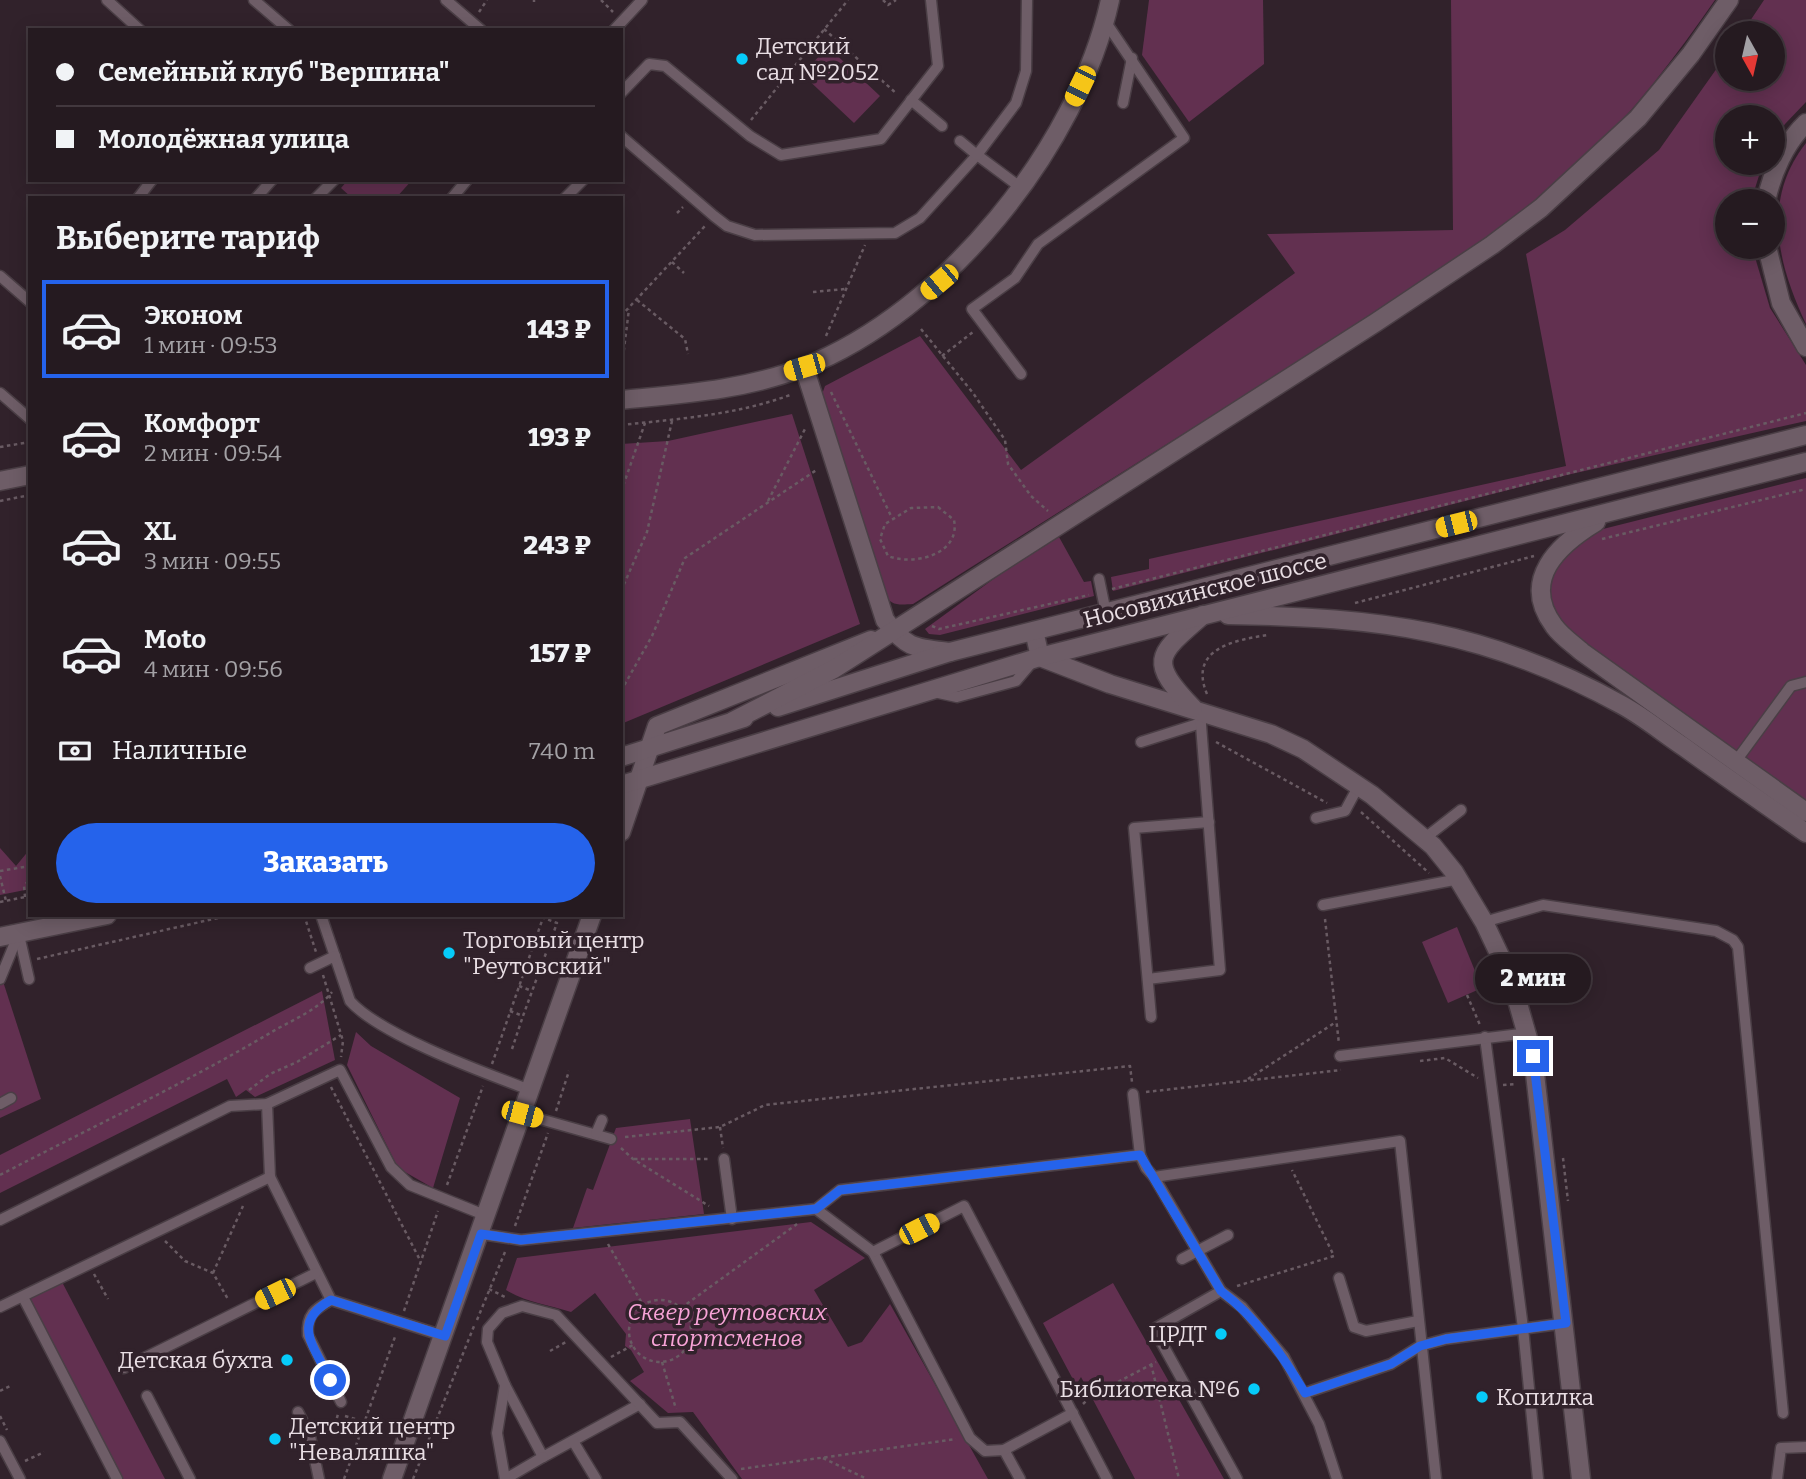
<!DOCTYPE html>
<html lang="ru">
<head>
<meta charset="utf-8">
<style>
	:root { --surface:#251a20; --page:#31272d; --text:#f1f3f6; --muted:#a3a1a5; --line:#42383e; --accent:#2563eb }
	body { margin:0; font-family:Bitter,serif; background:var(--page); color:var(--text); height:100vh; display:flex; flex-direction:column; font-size:26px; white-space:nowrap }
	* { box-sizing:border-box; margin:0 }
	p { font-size:23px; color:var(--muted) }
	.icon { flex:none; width:38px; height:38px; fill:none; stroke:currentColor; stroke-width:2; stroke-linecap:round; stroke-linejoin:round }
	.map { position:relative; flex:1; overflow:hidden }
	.drawer { position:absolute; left:28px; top:196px; width:595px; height:721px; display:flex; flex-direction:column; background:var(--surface); border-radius:0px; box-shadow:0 4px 18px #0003,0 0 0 2px var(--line) }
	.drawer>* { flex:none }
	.guide { position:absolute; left:28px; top:28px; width:595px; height:154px; border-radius:0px; box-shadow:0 4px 18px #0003,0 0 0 2px var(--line); display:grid; align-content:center; height:154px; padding:0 28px; background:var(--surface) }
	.needle { width:46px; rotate:172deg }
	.fabs { position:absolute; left:1715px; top:21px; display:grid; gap:14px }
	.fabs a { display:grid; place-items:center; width:70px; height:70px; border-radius:50%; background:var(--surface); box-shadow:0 4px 18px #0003,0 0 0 2px var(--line); font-size:35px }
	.end { position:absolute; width:32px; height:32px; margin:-16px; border:9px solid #2563eb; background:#fff; box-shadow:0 0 0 4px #fff }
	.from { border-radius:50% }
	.bubble { position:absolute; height:49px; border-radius:24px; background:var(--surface); box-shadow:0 4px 18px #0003,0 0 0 2px var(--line); font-size:23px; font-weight:800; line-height:49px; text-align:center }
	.car { position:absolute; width:21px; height:42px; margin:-21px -10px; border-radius:9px; box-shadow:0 0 5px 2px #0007; background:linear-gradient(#f5c518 24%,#345 0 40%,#f5c518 0 76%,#345 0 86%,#f5c518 0) }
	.guide b { display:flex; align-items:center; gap:24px; height:66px; font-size:26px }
	.guide b+b { border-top:2px solid var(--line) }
	.guide i { width:18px; height:18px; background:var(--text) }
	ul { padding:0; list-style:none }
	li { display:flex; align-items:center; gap:21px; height:98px; margin:0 14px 10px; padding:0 14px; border:4px solid transparent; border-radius:0px }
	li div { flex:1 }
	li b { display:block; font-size:26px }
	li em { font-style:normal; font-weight:800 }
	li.current { border-color:var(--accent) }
	li>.icon { width:63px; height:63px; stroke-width:1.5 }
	h2 { padding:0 28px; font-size:32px; line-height:84px }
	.pay { display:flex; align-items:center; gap:18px; height:77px; padding:0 28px; font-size:26px }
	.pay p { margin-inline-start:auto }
	.action { display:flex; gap:14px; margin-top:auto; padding:14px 28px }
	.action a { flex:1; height:80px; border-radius:42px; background:var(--accent); color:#fff; font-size:28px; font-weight:800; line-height:80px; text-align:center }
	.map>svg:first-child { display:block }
</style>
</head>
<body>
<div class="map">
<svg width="1806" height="1479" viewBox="0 0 1806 1479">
	<rect width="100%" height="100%" fill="#31222b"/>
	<g fill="#623050">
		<path d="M1149,0H1263L1264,64L1189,122L1142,55Z"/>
		<path d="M1451,0H1715C1676,56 1634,112 1584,160C1498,241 1390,304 1290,367C1164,446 1038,525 913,604C898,605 891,606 883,593L821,397L825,386L920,336L1021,470L1295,273L1267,234L1453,230Z"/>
		<path d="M1764,0H1806V102L1785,124L1773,144V117H1727V163H1763L1751,201H1727V247H1752L1770,308L1806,365V421L1567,475L1113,591L1111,577L1149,569V559L1566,466L1526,254L1565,230L1659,150L1727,54V79H1773V33H1742Z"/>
		<path d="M828,47L880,96L854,123L802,74Z"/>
		<path d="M1806,143V324C1778,265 1761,200 1806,143Z"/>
		<path d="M348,180H412L396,198H352L341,188Z"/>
		<path d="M792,414L860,624L621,724V444L668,441Z"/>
		<path d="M1806,478V802L1585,644C1577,637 1567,630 1560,622C1542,599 1550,566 1571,547C1578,540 1590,535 1599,530Z"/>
		<path d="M1059,537L1084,582L1091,581L1094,596L940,635L929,634L925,629L1003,572Z"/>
		<path d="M0,848L16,866L30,849V889L0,895Z"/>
		<path d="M1457,927L1482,988L1448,1003L1422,942Z"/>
		<path d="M0,972L41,1099L0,1118Z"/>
		<path d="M322,991L335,1060L255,1097L246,1090L236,1097L227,1079L0,1193V1155Z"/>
		<path d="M356,1032L371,1046L460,1098L433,1188L398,1168L347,1065Z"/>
		<path d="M690,1119L704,1214L573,1228L587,1188L593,1190L616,1128Z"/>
		<path d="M811,1222L865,1258L814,1290L848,1347L862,1342L890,1304L988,1479H742L693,1412L668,1413L630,1381L644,1372L631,1350L625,1346L626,1334L595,1293L571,1312C547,1304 528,1303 506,1290L517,1258Z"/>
		<path d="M62,1282L165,1479H122L29,1298Z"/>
		<path d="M1113,1283L1224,1479H1135L1081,1377L1076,1385L1043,1323Z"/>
	</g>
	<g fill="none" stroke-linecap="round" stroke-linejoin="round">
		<g stroke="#4a3e45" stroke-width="13">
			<g id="service">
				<path d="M107,0L140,30"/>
				<path d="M254,0L289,30"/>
				<path d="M446,0L481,30"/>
				<path d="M614,30L642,0"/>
				<path d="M621,93L649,64L665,66L750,136L781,155L881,139L938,66L931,0"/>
				<path d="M911,100L942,126"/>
				<path d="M1123,103L1132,58"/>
				<path d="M621,136L714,216L727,226L755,235L895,233L920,218L977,155L1020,187"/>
				<path d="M960,141L977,155L1016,103L1026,71L1027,0"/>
				<path d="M138,198L152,180"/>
				<path d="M256,198L272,180"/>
				<path d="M316,198L334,180"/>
				<path d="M452,198L467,180"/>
				<path d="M565,198L583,180"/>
				<path d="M0,276L30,302"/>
				<path d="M1021,374L972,309L1015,278L1038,244L1184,138L1105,21"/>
				<path d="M0,393L30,419"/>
				<path d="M1099,579L1106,613"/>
				<path d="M934,692L957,697L1016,681L1033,661"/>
				<path d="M1141,742L1201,723"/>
				<path d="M1736,761L1791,686L1806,682"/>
				<path d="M1316,818L1345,811L1359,785"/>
				<path d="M1425,838L1461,810"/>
				<path d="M1323,905L1459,879"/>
				<path d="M321,915L350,1001C380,1035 485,1073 530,1090"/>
				<path d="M1484,922L1543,905L1716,931L1733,940L1738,947L1783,1413"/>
				<path d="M19,935L29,979"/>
				<path d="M310,968L335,956"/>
				<path d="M0,979L19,933"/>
				<path d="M1148,979L1220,970L1200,712"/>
				<path d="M1151,1017L1134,828L1209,822"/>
				<path d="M1485,1037L1523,1328L1538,1479"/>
				<path d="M1340,1056L1528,1033"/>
				<path d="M1133,1094L1140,1155"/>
				<path d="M0,1104L11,1098"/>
				<path d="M267,1104L270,1177"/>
				<path d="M522,1114L611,1139"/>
				<path d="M596,1134L602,1120"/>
				<path d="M724,1159L732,1219"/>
				<path d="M1154,1177L1221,1291L1242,1307L1284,1357L1319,1424L1337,1479"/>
				<path d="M816,1209L873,1252L970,1438L985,1451L1004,1450L1020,1479"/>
				<path d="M0,1220L230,1106L267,1104L340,1070L391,1167L410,1185L487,1216"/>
				<path d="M481,1234L521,1240L816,1209L840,1190L1140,1155L1146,1168L1154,1177L1400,1141L1436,1479"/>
				<path d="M873,1252L964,1206L1107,1479"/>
				<path d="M1182,1259L1228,1235"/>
				<path d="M1339,1278L1354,1327L1366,1331L1418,1321"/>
				<path d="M1221,1291L1154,1329L1237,1479"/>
				<path d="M23,1297L117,1479"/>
				<path d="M331,1300C315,1309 306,1315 308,1335L341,1402"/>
				<path d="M0,1307L270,1177L331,1300L444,1336"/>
				<path d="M124,1368L316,1273"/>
				<path d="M505,1385L543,1457L640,1404"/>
				<path d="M1305,1393L1391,1364L1420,1346L1446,1339L1566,1323"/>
				<path d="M147,1396L190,1479"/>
				<path d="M298,1412L310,1436L319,1479"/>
				<path d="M0,1441L20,1479"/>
				<path d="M573,1441L596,1479"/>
				<path d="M1004,1450L1073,1413"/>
				<path d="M507,1478L543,1457"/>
				<path d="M505,1479L497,1433L505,1385L487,1342L488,1329L502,1313L522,1306L556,1315L657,1423L680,1422L732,1479"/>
				<path d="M1777,1479L1781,1448L1806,1447"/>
			</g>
		</g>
		<g stroke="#4a3e45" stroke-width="21">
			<g id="minor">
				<path d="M1034,631L1040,657L1110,684L1271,734L1303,749L1372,795L1433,846L1454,872L1484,922L1511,979L1533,1056L1581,1479"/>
				<path d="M1193,708C1147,660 1157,655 1203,615"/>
			</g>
		</g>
		<g stroke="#4a3e45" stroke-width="21">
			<g id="tertiary">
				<path d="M804,367L885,620C907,649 915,648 950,652"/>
				<path d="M621,400C682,394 746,390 804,367C944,312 1078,147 1110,0"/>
				<path d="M0,481L30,475"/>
				<path d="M621,832L657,726L871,640"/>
				<path d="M392,1479L592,915"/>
			</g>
		</g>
		<g stroke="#4a3e45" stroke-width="21">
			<g id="secondary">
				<path d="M1766,201C1772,173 1785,143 1806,123"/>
				<path d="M1767,247L1781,303L1806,347"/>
				<path d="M1596,522C1558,545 1520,580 1554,626C1561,636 1573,644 1582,652L1806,812"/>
				<path d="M1228,615C1379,617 1487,630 1622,705C1644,717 1663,733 1684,747C1724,776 1765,804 1806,833"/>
				<path d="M778,707L950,652L1806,435"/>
				<path d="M733,721L834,669L1375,323L1492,245L1541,208L1638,118L1691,54L1729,0"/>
				<path d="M621,757L744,718"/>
				<path d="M621,785L1040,657L1806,462"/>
				<path d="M0,937L107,915"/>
			</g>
		</g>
		<g stroke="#695b63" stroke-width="2.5" stroke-dasharray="3.5 3.5" stroke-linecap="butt">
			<path d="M534,0V2"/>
			<path d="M601,0L613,12"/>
			<path d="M883,0L888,5L896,0"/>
			<path d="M479,12L487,0"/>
			<path d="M824,29L897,94"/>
			<path d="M751,120L848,0"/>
			<path d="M677,213L683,207"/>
			<path d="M672,262L684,273"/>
			<path d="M813,292L845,289"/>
			<path d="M637,300L685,339L688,354"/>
			<path d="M621,316L705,226"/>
			<path d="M921,329L973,393L1005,440L1008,464L1031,496L1048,511"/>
			<path d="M826,336L865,245"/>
			<path d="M942,356L973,332"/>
			<path d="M622,365L629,309"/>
			<path d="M831,392L892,518"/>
			<path d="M621,425C678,419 736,415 790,395"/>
			<path d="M0,447L30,442"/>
			<path d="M621,492L645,423"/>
			<path d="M0,501L30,495"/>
			<path d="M768,501L805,429"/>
			<path d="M938,507L954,520C961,555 913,566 888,556L880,539L885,524L911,508Z"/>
			<path d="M1602,539L1806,489"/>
			<path d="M1112,589L1806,413"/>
			<path d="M621,591L647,532L672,421"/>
			<path d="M1355,603L1534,556"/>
			<path d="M932,626L939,629L1089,595"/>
			<path d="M621,691L652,636L685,558L818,469"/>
			<path d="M1207,694C1188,649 1234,640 1268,635"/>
			<path d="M1216,742L1327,803"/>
			<path d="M1361,812L1429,873"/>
			<path d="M0,871L30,866"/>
			<path d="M0,876L6,901"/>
			<path d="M25,897L24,886L30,879"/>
			<path d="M0,902L30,896"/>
			<path d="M304,915L316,952"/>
			<path d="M1325,919L1339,1044"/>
			<path d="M537,938L550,943"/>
			<path d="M37,959L231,915"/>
			<path d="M528,962L541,967"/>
			<path d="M323,975L343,1041L341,1057"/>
			<path d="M519,986L532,991"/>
			<path d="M1467,995L1480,1025"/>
			<path d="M510,1011L523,1016L557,923L536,915"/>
			<path d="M512,1049L523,1016"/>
			<path d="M1420,1061L1445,1058L1478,1078"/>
			<path d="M492,1064L544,915"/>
			<path d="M1248,1079L1336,1022"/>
			<path d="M1503,1085L1516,1084"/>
			<path d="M331,1087L421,1262"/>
			<path d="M249,1090L270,1074L297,1062L341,1035"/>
			<path d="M1146,1092L1341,1070"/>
			<path d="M556,1111L569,1071"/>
			<path d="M720,1127L723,1148"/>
			<path d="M625,1137L720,1127L765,1105L1130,1066L1132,1082"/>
			<path d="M621,1148L633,1159L709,1206"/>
			<path d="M1563,1158L1568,1201"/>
			<path d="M634,1159H711"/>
			<path d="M0,1175C90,1128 182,1085 270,1033C290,1021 318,1010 332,992"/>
			<path d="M447,1185L483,1086"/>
			<path d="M515,1226L548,1133"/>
			<path d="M165,1241L185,1261L213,1273L229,1301"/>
			<path d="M608,1244L643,1305"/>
			<path d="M213,1273L243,1206"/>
			<path d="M94,1274L108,1299"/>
			<path d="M1237,1286L1334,1256L1292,1170"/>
			<path d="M489,1289L505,1297"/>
			<circle cx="660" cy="1331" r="31"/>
			<path d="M681,1308L797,1224"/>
			<path d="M404,1311L438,1211"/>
			<path d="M477,1320L505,1252"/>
			<path d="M550,1351L566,1342"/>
			<path d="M611,1357L633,1345"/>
			<path d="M662,1362L676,1409"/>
			<path d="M1151,1364L1179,1479"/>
			<path d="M0,1391L10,1386"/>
			<path d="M1083,1404L1091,1396L1156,1362"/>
			<path d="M0,1416L7,1430"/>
			<path d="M345,1416L365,1422"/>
			<path d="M322,1430L335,1425L338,1414"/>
			<path d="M823,1458L867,1479"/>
			<path d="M25,1461L44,1452"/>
			<path d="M741,1469L956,1439"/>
			<path d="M344,1479L396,1334"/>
			<path d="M413,1479L474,1326"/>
		</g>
		<use href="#service" stroke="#6e5d67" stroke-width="10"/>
		<use href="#minor" stroke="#6e5d67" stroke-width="18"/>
		<use href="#tertiary" stroke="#6e5d67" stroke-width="18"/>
		<use href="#secondary" stroke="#6e5d67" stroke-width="18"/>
	</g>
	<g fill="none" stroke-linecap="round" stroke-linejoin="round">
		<path stroke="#2563eb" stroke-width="9" d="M330,1380C315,1347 290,1323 331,1300L445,1336L481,1234L521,1240L816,1209L840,1190L1140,1155L1221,1291C1257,1318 1282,1355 1305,1393L1391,1364L1420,1346L1446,1339L1566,1323L1533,1056"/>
	</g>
	<g fill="#06cbf9" stroke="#31222b" stroke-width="2.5">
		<circle cx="742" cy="59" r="7"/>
		<circle cx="449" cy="953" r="7"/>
		<circle cx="1221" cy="1334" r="7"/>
		<circle cx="287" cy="1360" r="7"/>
		<circle cx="1254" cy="1389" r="7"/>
		<circle cx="1482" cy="1397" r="7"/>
		<circle cx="275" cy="1439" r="7"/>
	</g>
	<g text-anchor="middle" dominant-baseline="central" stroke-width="7" stroke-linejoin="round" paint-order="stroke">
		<g font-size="23" fill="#e9dee4" stroke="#31222b" text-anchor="start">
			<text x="756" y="46">Детский<tspan x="756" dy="26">сад №2052</tspan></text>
			<text x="463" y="940">Торговый центр<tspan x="463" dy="26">"Реутовский"</tspan></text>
			<text x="1207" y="1334" text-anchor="end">ЦРДТ</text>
			<text x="273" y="1360" text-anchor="end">Детская бухта</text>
			<text x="1240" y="1389" text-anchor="end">Библиотека №6</text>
			<text x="1496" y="1397">Копилка</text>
			<text x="289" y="1426">Детский центр<tspan x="289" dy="26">"Неваляшка"</tspan></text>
		</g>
		<g font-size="23" fill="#e9dee4" stroke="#31222b">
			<text transform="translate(1205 590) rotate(-14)">Носовихинское шоссе</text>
		</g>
		<g font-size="23" font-style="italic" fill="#f8a3d7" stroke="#31222b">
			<text x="727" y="1312">Сквер реутовских<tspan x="727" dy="26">спортсменов</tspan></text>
		</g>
	</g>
</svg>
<div class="fabs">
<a><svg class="needle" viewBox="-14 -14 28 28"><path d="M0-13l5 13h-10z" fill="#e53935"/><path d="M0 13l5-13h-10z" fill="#a3a1a5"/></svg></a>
<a>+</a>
<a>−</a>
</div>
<i class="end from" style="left:330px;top:1380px"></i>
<i class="end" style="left:1533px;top:1056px"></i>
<div class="bubble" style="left:1475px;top:954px;width:116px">2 мин</div>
<i class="car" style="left:1080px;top:86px;rotate:206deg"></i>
<i class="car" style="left:939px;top:282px;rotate:230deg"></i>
<i class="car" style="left:804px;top:367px;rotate:254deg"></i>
<i class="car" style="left:1456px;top:524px;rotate:256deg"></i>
<i class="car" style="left:522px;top:1114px;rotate:105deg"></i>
<i class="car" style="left:919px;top:1229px;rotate:63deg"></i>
<i class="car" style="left:275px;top:1294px;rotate:244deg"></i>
<div class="guide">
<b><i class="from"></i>Семейный клуб &quot;Вершина&quot;</b>
<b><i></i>Молодёжная улица</b>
</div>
<section class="drawer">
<h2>Выберите тариф</h2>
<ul>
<li class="current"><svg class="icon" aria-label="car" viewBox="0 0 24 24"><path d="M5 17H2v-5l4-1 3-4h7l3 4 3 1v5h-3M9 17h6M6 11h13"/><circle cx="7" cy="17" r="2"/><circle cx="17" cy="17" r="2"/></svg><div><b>Эконом</b><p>1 мин · 09:53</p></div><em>143 ₽</em></li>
<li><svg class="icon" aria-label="car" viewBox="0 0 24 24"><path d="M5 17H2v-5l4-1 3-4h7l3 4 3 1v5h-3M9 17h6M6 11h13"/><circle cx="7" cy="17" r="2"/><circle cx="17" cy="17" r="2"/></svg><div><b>Комфорт</b><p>2 мин · 09:54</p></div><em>193 ₽</em></li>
<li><svg class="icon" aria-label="car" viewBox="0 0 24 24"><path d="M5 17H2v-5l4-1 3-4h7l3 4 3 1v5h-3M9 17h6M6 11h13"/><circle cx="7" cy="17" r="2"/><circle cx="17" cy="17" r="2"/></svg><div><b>XL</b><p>3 мин · 09:55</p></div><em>243 ₽</em></li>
<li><svg class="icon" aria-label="car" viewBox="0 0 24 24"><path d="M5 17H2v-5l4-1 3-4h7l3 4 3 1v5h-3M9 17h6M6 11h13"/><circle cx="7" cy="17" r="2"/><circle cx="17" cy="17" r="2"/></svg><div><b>Moto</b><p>4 мин · 09:56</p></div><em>157 ₽</em></li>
</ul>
<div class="pay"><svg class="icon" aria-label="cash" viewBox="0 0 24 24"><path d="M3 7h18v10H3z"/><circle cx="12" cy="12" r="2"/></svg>Наличные<p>740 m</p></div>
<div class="action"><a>Заказать</a></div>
</section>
</div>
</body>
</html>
